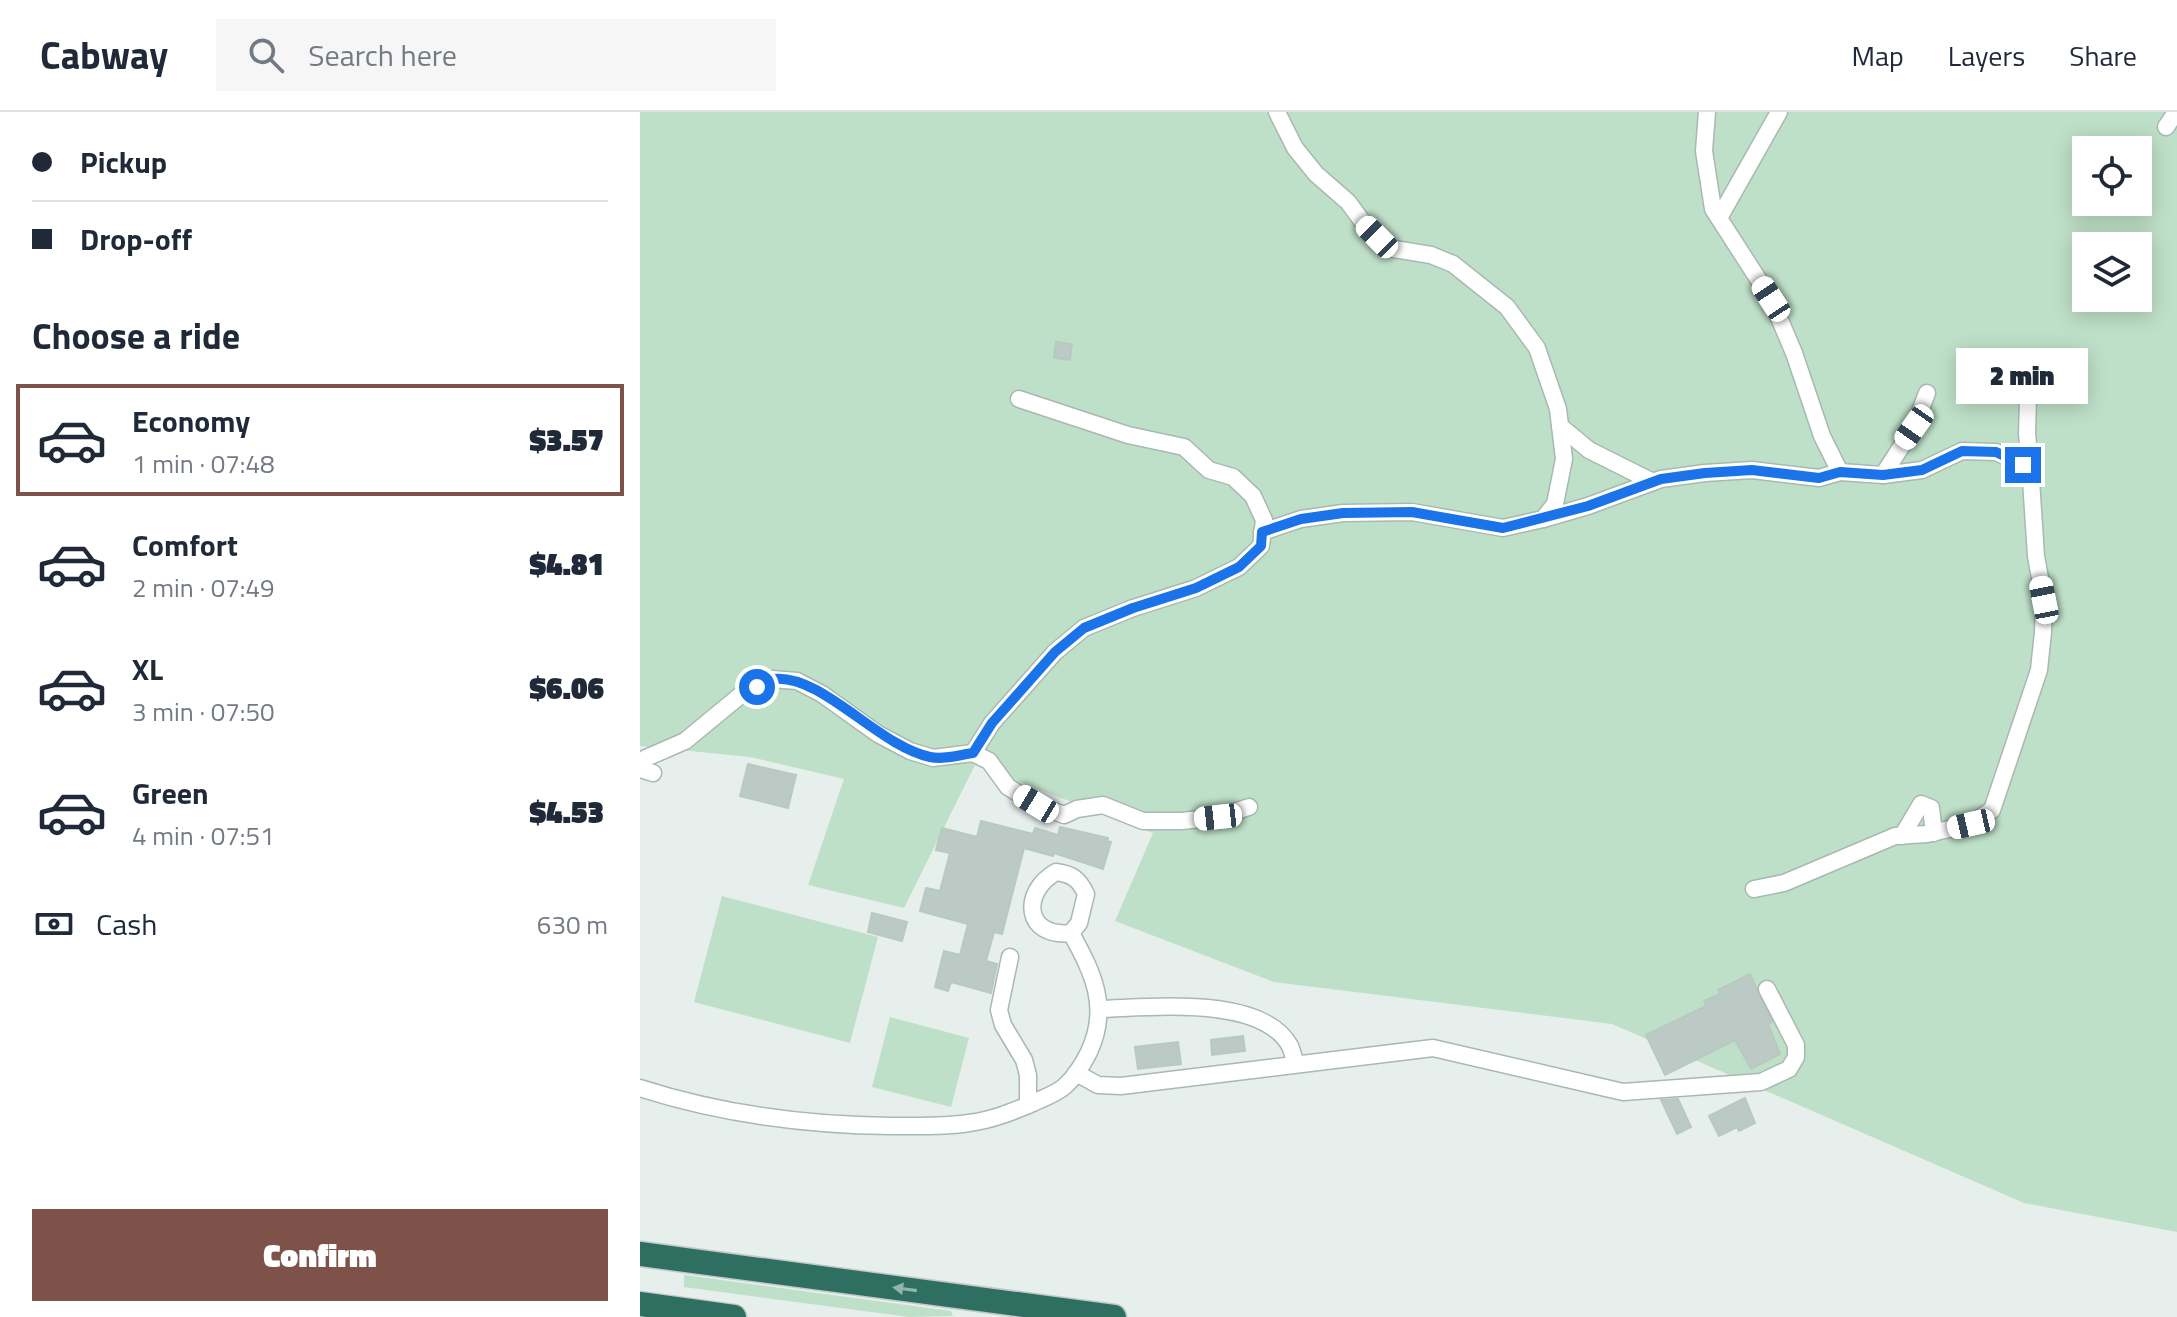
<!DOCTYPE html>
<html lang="en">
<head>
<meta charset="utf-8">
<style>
	:root { --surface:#fff; --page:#f6f6f7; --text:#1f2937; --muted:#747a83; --line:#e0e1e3; --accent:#7f5249 }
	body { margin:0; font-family:"Titillium Web",sans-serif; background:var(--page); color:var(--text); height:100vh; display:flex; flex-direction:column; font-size:30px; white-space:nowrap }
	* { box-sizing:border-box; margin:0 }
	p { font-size:26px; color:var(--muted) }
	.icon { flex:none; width:44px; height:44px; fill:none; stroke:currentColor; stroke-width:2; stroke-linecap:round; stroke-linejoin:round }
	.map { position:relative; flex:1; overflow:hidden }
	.side { display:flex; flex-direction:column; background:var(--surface); width:640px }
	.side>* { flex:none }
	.top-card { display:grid; align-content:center; height:176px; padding:0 32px; background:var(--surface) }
	.buttons { position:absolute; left:1432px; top:24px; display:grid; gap:16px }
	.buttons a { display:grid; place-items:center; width:80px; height:80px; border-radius:0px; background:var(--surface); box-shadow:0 4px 20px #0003; font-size:40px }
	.end { position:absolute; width:36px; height:36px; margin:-18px; border:10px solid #1a73e8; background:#fff; box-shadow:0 0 0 4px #fff }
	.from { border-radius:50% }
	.bubble { position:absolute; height:56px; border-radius:0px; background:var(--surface); box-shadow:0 4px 20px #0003; font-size:26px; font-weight:800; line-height:56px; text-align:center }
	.car { position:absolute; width:24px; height:48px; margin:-24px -12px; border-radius:10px; box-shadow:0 0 6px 2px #0007; background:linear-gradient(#fff 24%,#345 0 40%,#fff 0 76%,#345 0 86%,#fff 0) }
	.top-card b { display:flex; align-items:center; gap:28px; height:76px; font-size:30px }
	.top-card b+b { border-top:2px solid var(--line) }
	.top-card i { width:20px; height:20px; background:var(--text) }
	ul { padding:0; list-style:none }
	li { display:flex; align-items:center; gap:24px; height:112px; margin:0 16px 12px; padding:0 16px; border:4px solid transparent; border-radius:0px }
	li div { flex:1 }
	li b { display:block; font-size:30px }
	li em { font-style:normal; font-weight:800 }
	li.active { border-color:var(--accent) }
	li>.icon { width:72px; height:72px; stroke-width:1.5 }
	h2 { padding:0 32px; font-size:36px; line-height:96px }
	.pay { display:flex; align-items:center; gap:20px; height:88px; padding:0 32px; font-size:30px }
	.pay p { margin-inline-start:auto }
	.button { display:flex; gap:16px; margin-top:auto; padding:16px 32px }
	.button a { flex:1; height:92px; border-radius:0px; background:var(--accent); color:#fff; font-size:32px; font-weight:800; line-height:92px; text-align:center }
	header { display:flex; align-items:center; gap:48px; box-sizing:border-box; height:112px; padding:0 40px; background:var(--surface); border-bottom:2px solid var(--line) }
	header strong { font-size:38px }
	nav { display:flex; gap:44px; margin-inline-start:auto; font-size:28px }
	.search { width:560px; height:72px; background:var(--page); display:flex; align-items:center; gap:20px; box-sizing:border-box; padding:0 28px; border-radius:0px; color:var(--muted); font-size:30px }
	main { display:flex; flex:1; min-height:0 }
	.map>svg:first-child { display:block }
</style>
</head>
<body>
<header>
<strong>Cabway</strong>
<div class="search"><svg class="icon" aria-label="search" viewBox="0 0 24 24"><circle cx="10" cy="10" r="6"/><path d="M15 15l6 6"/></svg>Search here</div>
<nav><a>Map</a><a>Layers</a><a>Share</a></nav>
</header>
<main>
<section class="side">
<div class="top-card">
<b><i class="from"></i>Pickup</b>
<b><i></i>Drop-off</b>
</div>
<h2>Choose a ride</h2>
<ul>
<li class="active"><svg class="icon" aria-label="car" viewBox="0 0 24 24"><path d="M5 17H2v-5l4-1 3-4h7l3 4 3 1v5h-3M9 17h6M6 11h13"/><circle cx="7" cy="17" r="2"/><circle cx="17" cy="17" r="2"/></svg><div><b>Economy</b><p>1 min · 07:48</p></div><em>$3.57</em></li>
<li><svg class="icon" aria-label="car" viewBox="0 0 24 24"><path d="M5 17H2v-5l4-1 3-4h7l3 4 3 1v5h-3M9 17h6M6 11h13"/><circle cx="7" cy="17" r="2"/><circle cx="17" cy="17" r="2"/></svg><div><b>Comfort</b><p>2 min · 07:49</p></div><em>$4.81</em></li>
<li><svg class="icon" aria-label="car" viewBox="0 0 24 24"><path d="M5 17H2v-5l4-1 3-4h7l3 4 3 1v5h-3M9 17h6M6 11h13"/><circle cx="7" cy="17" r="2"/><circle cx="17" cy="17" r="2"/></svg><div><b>XL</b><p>3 min · 07:50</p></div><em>$6.06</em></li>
<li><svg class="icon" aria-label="car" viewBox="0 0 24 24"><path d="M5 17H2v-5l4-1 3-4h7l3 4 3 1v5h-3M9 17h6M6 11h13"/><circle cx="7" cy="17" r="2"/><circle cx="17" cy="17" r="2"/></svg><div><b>Green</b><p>4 min · 07:51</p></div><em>$4.53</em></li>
</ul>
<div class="pay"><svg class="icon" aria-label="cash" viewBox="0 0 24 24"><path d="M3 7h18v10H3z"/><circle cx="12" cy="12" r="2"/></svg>Cash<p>630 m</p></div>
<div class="button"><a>Confirm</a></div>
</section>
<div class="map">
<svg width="1537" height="1205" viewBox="0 0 1537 1205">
	<rect width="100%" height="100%" fill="#e6efeb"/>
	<g fill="#bfe0c8" fill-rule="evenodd">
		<path d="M0,0H1537V1120L1384,1091L972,912L634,870L475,809L513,721L335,653L264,796L168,773L204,667L110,645L0,634ZM1446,38H1498V90H1446ZM1446,134H1498V186H1446Z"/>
		<path d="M82,784L238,825L210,931L54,890Z"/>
		<path d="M250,905L329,926L311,995L232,975Z"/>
		<path d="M44,1163L311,1199L313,1204L269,1205L44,1175Z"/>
	</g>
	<g fill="#bbcac4" stroke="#b8c9c2" stroke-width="2">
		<path d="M416,230L432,232L430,248L414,246Z"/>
		<path d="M108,652L156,663L148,696L100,684Z"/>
		<path d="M341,709L393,722L395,716L418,723L420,715L468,726L467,729L471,730L463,757L414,741L413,744L384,736L362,822L354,820L346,849L357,852L351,881L311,870L308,879L295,875L304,839L320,843L328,812L280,799L286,776L300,779L310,741L296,738L302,716L337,725Z"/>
		<path d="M232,801L267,810L262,829L228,820Z"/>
		<path d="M1110,862L1132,910L1128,912L1140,942L1111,957L1095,928L1025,963L1006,923L1066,894L1064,889L1080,882L1078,878Z"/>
		<path d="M603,924L605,939L572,943L571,928Z"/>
		<path d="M538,930L541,952L498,957L495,935Z"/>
		<path d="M1105,986L1115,1011L1099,1019L1097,1015L1079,1024L1069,1004Z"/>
		<path d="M1038,987L1051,1015L1037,1022L1021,988Z"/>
	</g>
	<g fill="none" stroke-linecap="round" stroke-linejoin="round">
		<g stroke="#a8b8b2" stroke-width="19">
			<g id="minor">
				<path d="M1067,0L1064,39L1073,97L1131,187L1154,241L1182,324L1200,360"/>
				<path d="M1526,15L1536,0"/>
				<path d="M1079,106L1139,0"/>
				<path d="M1389,249L1387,322L1391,363"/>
				<path d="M920,314L949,338L1013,370"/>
				<path d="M1243,363L1274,315L1287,281"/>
				<path d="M903,407L948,394L1021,367L1065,361L1112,358L1179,366L1200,360L1243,363L1282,358L1322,339L1356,340L1383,353L1391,368L1396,444L1404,488L1403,520L1399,558L1352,698L1331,712L1287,722L1255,724L1144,771L1114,777"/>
				<path d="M622,420L661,407L703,401L772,400L863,416L903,407L915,392L924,347L918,297L897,236L867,195L813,152L791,143L748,136L725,113L708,90L676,62L655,36L637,0"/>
				<path d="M333,641L352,611L415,540L444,516L493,496L556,476L599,455L621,434L624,408L613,384L593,365L569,358L544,335L488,323L379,287"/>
				<path d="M6,646L45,629L102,582L132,567L157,569L182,582L238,622L270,639L293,646L333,641L349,649L368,675L396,692L424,703L437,697L463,693L503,709H542L578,705L609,695"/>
				<path d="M0,657L13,661"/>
				<path d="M1262,724L1281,692L1291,696L1294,721"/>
				<path d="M416,760C432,762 439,767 446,782L439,811L431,821C384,826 381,780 416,760Z"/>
				<path d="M370,845L359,898L363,913L384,948L388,963V993"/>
				<path d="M459,897C509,896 621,882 650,934C652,939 654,946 656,952"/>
				<path d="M436,961L458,973L481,974L793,936L983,980L1121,970L1149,957L1156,945V933L1127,877"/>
				<path d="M0,976C81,1002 166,1013 251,1014C277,1014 304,1015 329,1011C352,1008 372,1000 393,991C403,986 416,982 425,974C435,965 443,952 449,940C470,895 453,861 431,821"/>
			</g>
		</g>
		<g stroke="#c2cac8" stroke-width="27">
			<g id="highway">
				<path d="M0,1142L474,1205"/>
				<path d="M0,1192L94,1205"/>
			</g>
		</g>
		<use href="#minor" stroke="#fff" stroke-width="16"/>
		<use href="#highway" stroke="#2f6f62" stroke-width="24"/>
	</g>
	<defs><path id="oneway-solid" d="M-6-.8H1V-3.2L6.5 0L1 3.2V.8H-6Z" transform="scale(2)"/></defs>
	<use fill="#93b5ae" href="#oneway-solid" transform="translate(265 1177) rotate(-172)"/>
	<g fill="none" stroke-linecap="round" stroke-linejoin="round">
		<path stroke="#1a73e8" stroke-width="10" d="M117,575C122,572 129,568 134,567C182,562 238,634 290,645C304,648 319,643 333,641L352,611L415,540L444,516L493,496L556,476L599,455L621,434L622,420L661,407L703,401L772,400L863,416L948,394L1021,367L1065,361L1112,358L1179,366L1200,360L1243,363L1282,358L1322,339L1356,340L1383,353"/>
	</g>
</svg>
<div class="buttons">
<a><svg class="icon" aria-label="locate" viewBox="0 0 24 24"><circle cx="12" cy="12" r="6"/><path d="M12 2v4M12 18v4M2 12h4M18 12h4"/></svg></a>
<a><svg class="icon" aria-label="layers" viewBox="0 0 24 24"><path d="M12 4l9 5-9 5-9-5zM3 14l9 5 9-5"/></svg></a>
</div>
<i class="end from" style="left:117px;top:575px"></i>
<i class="end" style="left:1383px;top:353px"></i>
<div class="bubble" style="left:1316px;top:236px;width:132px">2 min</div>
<i class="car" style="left:737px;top:125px;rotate:315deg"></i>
<i class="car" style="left:1131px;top:187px;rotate:327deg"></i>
<i class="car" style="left:1274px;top:315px;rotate:215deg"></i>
<i class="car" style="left:1404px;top:488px;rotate:349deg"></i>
<i class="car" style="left:396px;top:692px;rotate:301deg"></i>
<i class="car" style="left:578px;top:705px;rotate:264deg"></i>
<i class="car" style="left:1331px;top:712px;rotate:257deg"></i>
</div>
</main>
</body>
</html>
